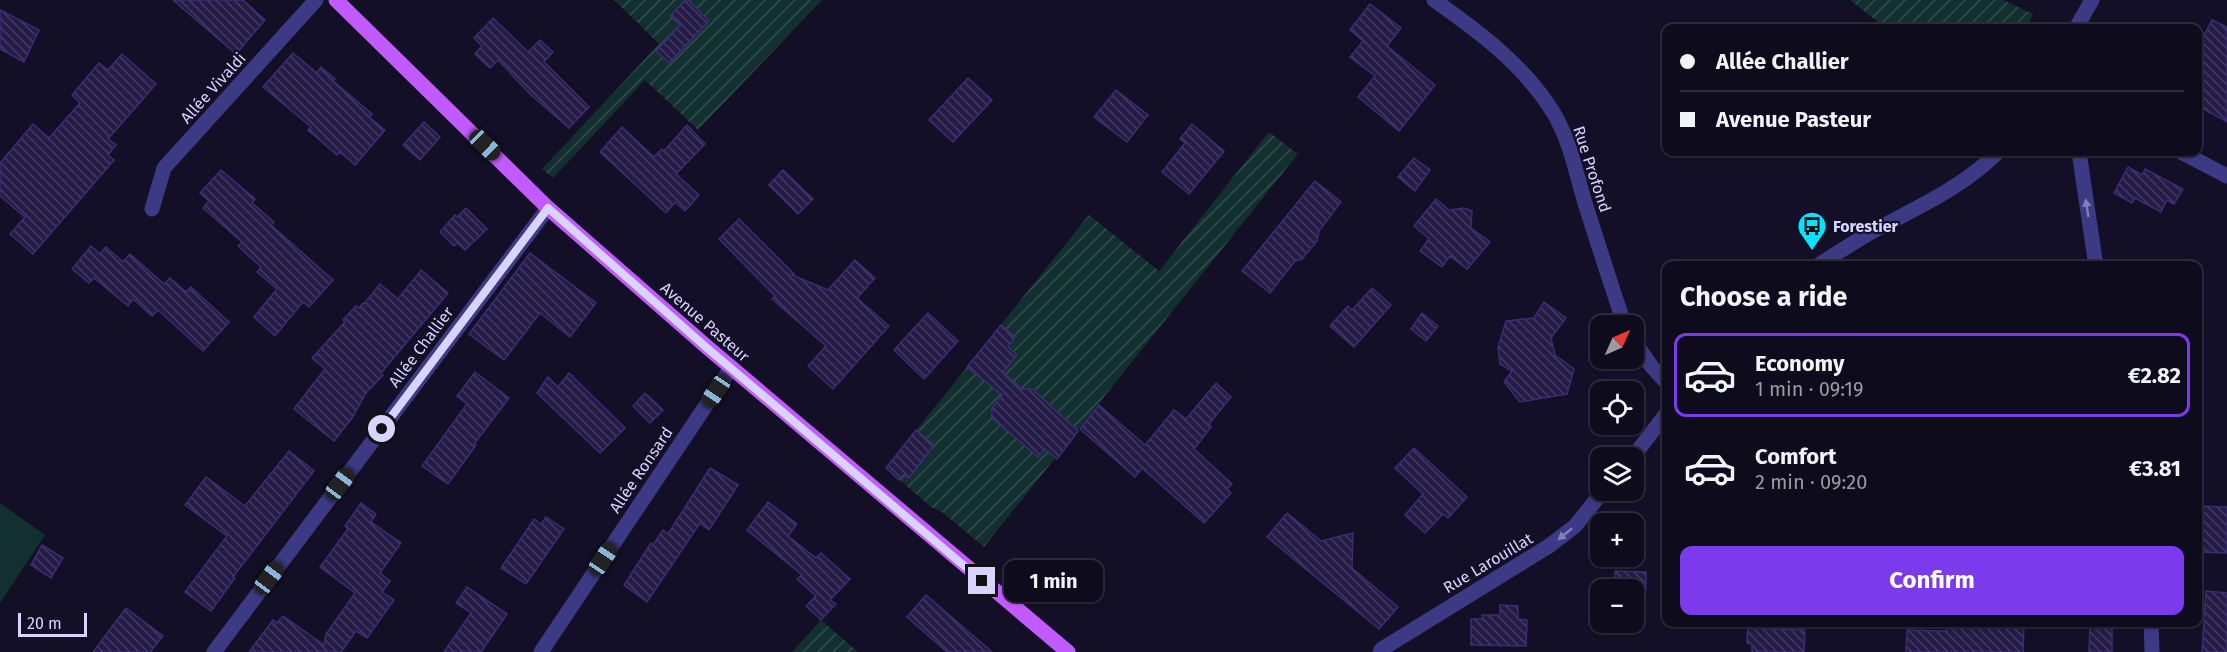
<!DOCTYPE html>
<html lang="en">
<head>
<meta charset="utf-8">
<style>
	:root { --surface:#0e0b1c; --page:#171425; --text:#f1f3f6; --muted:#9b9ba3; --line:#2e2b3b; --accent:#7c3aed }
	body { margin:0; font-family:"Fira Sans",sans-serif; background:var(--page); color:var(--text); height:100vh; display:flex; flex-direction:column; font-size:22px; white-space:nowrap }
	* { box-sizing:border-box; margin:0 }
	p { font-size:20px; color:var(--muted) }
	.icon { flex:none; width:33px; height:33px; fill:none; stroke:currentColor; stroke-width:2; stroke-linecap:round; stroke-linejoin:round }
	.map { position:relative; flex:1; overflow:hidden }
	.panel { position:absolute; left:1662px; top:261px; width:540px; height:366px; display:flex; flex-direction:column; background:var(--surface); border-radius:12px; box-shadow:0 2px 4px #0004,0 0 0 2px var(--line) }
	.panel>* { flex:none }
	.guide { position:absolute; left:1662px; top:24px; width:540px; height:132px; border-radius:12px; box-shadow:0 2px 4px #0004,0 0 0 2px var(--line); display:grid; align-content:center; height:132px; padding:0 18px; background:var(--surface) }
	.needle { width:39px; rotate:45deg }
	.controls { position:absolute; left:1590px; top:315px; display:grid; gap:12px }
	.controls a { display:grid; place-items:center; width:54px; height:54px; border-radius:12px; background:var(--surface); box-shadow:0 2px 4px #0004,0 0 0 2px var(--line); font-size:30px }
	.scale { position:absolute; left:18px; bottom:15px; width:69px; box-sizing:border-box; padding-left:6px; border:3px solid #d9d4ff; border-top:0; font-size:16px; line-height:21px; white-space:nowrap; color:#d9d4ff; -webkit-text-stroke:4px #130f26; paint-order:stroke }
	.end { position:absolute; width:27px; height:27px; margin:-14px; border:8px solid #d9d4ff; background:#111; box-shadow:0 0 0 3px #111 }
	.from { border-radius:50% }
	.bubble { position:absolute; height:42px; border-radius:12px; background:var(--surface); box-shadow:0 2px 4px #0004,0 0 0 2px var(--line); font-size:20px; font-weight:700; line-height:42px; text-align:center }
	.car { position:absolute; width:18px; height:36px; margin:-18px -9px; border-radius:8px; box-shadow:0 0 4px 2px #0007; background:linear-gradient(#222 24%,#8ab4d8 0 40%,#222 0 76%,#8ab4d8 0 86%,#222 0) }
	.guide b { display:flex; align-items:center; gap:21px; height:57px; font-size:22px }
	.guide b+b { border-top:2px solid var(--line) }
	.guide i { width:15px; height:15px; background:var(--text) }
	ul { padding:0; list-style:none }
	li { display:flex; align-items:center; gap:18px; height:84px; margin:0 12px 9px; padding:0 6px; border:3px solid transparent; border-radius:12px }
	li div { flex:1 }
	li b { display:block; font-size:22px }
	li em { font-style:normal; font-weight:700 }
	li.selected { border-color:var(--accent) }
	li>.icon { width:54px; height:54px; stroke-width:1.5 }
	h2 { padding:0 18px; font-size:27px; line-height:72px }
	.primary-button { display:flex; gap:12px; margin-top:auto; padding:12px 18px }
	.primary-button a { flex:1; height:69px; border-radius:12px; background:var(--accent); color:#fff; font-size:24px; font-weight:700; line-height:69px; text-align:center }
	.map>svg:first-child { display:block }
</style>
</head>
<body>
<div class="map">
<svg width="2227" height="652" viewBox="0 0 2227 652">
	<defs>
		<pattern id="garden-furrows" width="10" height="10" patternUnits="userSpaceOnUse" patternTransform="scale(1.5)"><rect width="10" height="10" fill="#12302f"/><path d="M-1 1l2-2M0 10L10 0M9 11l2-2" fill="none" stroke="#344d4e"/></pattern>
		<pattern id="building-back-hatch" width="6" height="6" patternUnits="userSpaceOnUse" patternTransform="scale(1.5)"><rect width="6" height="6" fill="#241b47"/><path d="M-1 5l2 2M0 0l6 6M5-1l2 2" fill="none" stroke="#433b63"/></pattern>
	</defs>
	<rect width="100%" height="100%" fill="#130f26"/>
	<g fill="url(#garden-furrows)">
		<path d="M614,0H822L698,130L645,80L553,178L542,169L659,44Z"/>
		<path d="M1850,0H2003L2033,14L2026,28H1886Z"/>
		<path d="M1269,132L1298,154L984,547L942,512L931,507L886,468L1089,215L1159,271Z"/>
		<path d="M821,620L858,652H792Z"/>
	</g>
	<path fill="#12302f" d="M0,503L45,535L0,603Z"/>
	<g fill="url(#building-back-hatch)" stroke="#3b2d73" stroke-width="1.5">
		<path d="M173,0H243L265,20L236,54Z"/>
		<path d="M686,0H688L709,21L669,63L656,51L680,25L670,16Z"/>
		<path d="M1370,4L1401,28L1387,46L1435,85L1399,131L1358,97L1375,76L1350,57L1363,41L1350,30Z"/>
		<path d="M0,10L39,30L24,62L0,49Z"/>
		<path d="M493,18L528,52L540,40L553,52L544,62L589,107L569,128L530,94L498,60L490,68L475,54L482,46L474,38Z"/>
		<path d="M2212,20L2227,27V122L2198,106V47Z"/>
		<path d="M293,53L317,73L321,67L335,79L333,81L372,114L369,117L385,130L355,165L340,152L337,155L308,130L311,127L263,87Z"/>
		<path d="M122,54L156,84L108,139L116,145L108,155L114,160L33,254L10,234L25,217L0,196V163L33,124L49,138L80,103L72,95L99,63L108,70Z"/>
		<path d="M968,78L992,100L953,142L929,120Z"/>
		<path d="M1116,90L1148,115L1127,142L1094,117Z"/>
		<path d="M424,122L440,137L420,160L403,145Z"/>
		<path d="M1192,124L1224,151L1189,194L1162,172L1185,143L1180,139Z"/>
		<path d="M687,125L705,144L676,174L699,195L685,211L675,202L666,213L600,152L622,127L654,157L662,149L664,151Z"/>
		<path d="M1414,158L1430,170L1415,191L1398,177Z"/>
		<path d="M2128,167L2142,175L2145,169L2183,189L2174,204L2167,200L2161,212L2135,198L2132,203L2114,193Z"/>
		<path d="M221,170L255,199L252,203L274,222L271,225L333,280L309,307L303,302L275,336L254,317L277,289L257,272L261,267L238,246L242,242L203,208L209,201L200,193Z"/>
		<path d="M783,170L813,199L798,214L769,185Z"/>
		<path d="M1315,181L1341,202L1319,231L1317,241L1302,259L1295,261L1270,293L1242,271Z"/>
		<path d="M1436,199L1449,210L1464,208L1472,211L1471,228L1490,242L1467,269L1450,256L1442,267L1420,251L1429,239L1414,226Z"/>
		<path d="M466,208L487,229L465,250L457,243L454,246L440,232L455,215L457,217Z"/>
		<path d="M739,219L794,274L792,275L828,290L855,260L875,278L857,298L889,326L833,389L808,366L826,346L772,299L775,296L719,239Z"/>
		<path d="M91,246L100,254L106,247L123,262L130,254L164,284L170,278L186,292L191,287L229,322L203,351L158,310L152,316L133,299L128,306L94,278L89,283L72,269Z"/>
		<path d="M530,253L596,303L570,337L540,313L504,360L469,334Z"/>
		<path d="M421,270L448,293L381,373L383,375L366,393L352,418L334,441L294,409L325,369L312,358L345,322L343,320L356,306L359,308L363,303L364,304L380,284L398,299Z"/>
		<path d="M1372,288L1391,305L1354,347L1330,326L1348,306L1352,310Z"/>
		<path d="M1544,302L1566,318L1551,338L1555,355L1574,369L1567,394L1520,402L1504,382L1512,371L1500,364L1498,347L1506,321L1534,318Z"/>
		<path d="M928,313L958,341L924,379L894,350Z"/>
		<path d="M1422,313L1438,326L1426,341L1411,329Z"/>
		<path d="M1001,325L1015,337L1008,347L1017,355L1003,372L1022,389H1032L1078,431L1057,459L1045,449L1038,457L992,418V408L1002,395L967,367Z"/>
		<path d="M475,372L509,398L474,444L476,445L448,484L422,466L467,404L457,396Z"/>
		<path d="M569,373L625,428L600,453L537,393L548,377L558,387Z"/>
		<path d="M1216,383L1231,397L1209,424L1211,427L1194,449L1232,484L1227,489L1231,493L1204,523L1142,468L1135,477L1080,429L1099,405L1145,445L1174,410L1186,419Z"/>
		<path d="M645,393L663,410L650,423L633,406Z"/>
		<path d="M916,430L934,445L909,478L904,474L899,480L886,468Z"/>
		<path d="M1414,448L1467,497L1448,518L1443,514L1425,533L1405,515L1423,494L1395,468Z"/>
		<path d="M289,451L314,471L233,577L235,578L211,611L185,592L227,536L185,505L206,477L245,506Z"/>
		<path d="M710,468L738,485L709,530L700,523L647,602L624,585L651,543L653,545L663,530L668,534Z"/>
		<path d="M768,502L797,524L788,536L816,558L821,553L850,579L830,600L836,604L821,620L806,606L816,596L797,579L802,575L747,530Z"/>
		<path d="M361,503L376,514L371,522L401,543L380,573L390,581L382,592L394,600L367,638L356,631L341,652H249L273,620L277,623L283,616L324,645L326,634L355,593L320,567L348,529L345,526Z"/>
		<path d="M2198,506L2227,507V553L2198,552Z"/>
		<path d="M1287,513L1321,541L1353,533L1352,568L1398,607L1379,629L1267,537Z"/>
		<path d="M546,517L564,529L526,584L501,568L534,519L541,524Z"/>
		<path d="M42,545L63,558L51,578L31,565Z"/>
		<path d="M1615,571L1646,572V590H1615Z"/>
		<path d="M467,587L507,614L481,652H444L471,613L456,603Z"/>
		<path d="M2206,591L2227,593V652H2202Z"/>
		<path d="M926,595L992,652H947L907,617Z"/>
		<path d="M1500,605L1518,606V619L1527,620L1526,646L1471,645V619H1482V615H1500Z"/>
		<path d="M126,608L163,636L150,652H93Z"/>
		<path d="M1748,622H1767V629L1805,630L1804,652H1752V644L1747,643Z"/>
		<path d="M1948,622H2024L2023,652H1906L1907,630L1947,631Z"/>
		<path d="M2090,624L2112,625V652H2089Z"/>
	</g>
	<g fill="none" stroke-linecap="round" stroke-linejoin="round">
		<g stroke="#3d3a85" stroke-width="15">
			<path d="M1434,0C1479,32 1523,64 1553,112C1570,140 1576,173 1585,203C1598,244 1611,285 1625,326"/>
			<path d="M2076,28L2092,0"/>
			<path d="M2079,152L2096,266"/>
			<path d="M2181,152L2227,176"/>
			<path d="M152,209L164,168L316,0"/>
			<path d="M1817,266C1837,253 1857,240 1877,229C1920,206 1963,187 1998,152"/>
			<path d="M1634,341L1652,367L1666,382"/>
			<path d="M1632,458L1666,414"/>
			<path d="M2151,622L2152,652"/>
			<path d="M214,652L548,208"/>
			<path d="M541,652L731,368"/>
			<path d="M1380,652L1382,649L1549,546L1575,526L1604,490"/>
		</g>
		<path stroke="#c25bff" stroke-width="15" d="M336,0L548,208L707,347L1068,652"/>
	</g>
	<defs><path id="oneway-solid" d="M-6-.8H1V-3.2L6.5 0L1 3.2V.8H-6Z" transform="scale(1.5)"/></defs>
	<g fill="#837fbc">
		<use href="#oneway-solid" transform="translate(2087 208) rotate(-99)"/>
		<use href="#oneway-solid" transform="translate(1565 534) rotate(141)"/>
	</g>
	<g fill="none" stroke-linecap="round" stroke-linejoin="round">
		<path stroke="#d9d4ff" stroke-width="8" d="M382,429L548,208L707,348L982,581"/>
	</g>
	<defs>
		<g id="bus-pin" transform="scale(1.5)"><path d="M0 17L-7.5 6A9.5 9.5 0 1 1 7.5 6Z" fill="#00e5ff" stroke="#130f26"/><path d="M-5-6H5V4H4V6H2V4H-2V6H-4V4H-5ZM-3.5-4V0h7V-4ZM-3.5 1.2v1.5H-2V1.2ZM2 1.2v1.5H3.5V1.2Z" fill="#111"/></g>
	</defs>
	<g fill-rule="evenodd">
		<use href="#bus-pin" x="1812" y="226"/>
	</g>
	<g text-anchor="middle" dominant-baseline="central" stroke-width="4.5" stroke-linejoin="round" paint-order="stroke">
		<g font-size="16" fill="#d9d4ff" stroke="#130f26">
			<text transform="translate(213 88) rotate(-48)">Allée Vivaldi</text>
			<text transform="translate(1592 169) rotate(72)">Rue Profond</text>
			<text transform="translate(705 322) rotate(41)">Avenue Pasteur</text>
			<text transform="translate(421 347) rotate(-53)">Allée Challier</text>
			<text transform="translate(641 470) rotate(-56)">Allée Ronsard</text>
			<text transform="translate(1488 563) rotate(-31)">Rue Larouillat</text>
		</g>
		<g font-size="16" font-weight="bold" fill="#d9d4ff" stroke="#130f26" text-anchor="start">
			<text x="1833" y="226">Forestier</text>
		</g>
	</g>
</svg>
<div class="controls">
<a><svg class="needle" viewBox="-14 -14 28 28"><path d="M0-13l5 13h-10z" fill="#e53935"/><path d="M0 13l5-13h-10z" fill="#9b9ba3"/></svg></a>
<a><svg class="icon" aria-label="locate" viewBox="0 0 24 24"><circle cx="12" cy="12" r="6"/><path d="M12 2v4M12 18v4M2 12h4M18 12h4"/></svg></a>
<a><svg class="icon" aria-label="layers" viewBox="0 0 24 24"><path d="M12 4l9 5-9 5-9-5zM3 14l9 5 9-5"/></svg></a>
<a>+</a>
<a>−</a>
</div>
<div class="scale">20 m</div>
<i class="end from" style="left:382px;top:429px"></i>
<i class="end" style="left:982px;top:581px"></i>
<div class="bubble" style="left:1004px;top:560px;width:99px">1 min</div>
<i class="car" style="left:485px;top:145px;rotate:134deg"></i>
<i class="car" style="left:716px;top:391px;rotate:214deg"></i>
<i class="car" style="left:340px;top:484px;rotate:37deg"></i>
<i class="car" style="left:603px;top:559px;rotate:34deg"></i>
<i class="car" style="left:269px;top:578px;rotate:37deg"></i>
<div class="guide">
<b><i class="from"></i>Allée Challier</b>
<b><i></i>Avenue Pasteur</b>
</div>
<section class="panel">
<h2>Choose a ride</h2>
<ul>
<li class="selected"><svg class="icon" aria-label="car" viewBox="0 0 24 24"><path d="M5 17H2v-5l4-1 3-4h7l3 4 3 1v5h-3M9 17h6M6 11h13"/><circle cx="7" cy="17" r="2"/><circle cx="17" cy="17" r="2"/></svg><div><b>Economy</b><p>1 min · 09:19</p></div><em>€2.82</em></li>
<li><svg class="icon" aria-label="car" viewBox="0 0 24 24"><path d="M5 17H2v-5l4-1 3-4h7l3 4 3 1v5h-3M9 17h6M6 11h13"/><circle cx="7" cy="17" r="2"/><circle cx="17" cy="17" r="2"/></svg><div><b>Comfort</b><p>2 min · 09:20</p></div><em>€3.81</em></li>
</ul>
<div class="primary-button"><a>Confirm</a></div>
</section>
</div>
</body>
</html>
